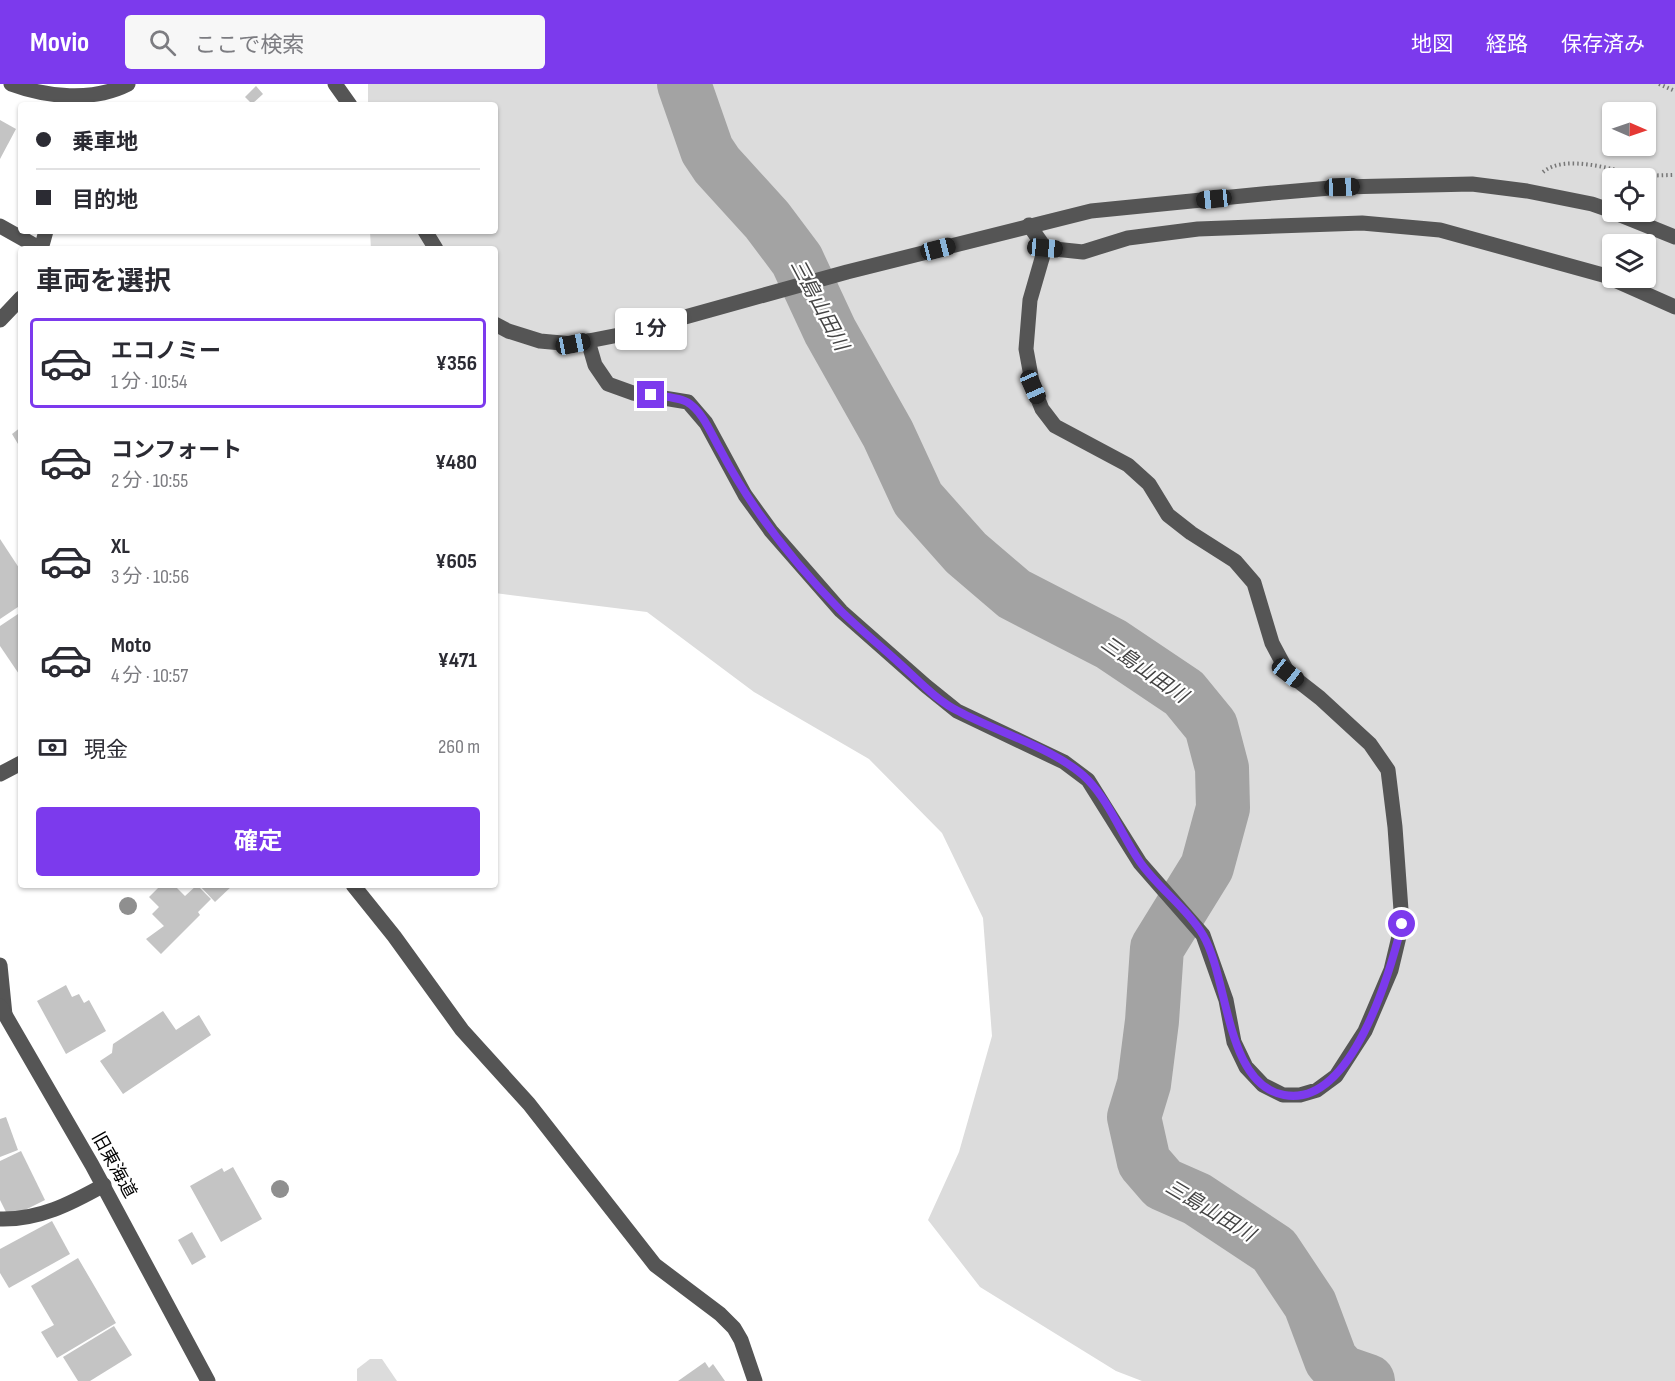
<!DOCTYPE html>
<html lang="ja">
<head>
<meta charset="utf-8">
<style>
	:root { --surface:#fff; --page:#f7f7f7; --text:#2b2b33; --muted:#7c7c81; --line:#e1e1e2; --accent:#7c3aed }
	body { margin:0; font-family:"Sofia Sans Condensed","Noto Sans JP",sans-serif; background:var(--page); color:var(--text); height:100vh; display:flex; flex-direction:column; font-size:22px; white-space:nowrap }
	* { box-sizing:border-box; margin:0 }
	p { font-size:20px; color:var(--muted) }
	.icon { flex:none; width:33px; height:33px; fill:none; stroke:currentColor; stroke-width:2; stroke-linecap:round; stroke-linejoin:round }
	.map { position:relative; flex:1; overflow:hidden }
	.side { position:absolute; left:18px; top:162px; width:480px; height:642px; display:flex; flex-direction:column; background:var(--surface); border-radius:6px; box-shadow:0 2px 4px #0004 }
	.side>* { flex:none }
	.guide { position:absolute; left:18px; top:18px; width:480px; height:132px; border-radius:6px; box-shadow:0 2px 4px #0004; display:grid; align-content:center; height:132px; padding:0 18px; background:var(--surface) }
	.needle { width:39px; rotate:92deg }
	.controls { position:absolute; left:1602px; top:18px; display:grid; gap:12px }
	.controls a { display:grid; place-items:center; width:54px; height:54px; border-radius:6px; background:var(--surface); box-shadow:0 2px 4px #0004; font-size:30px }
	.end { position:absolute; width:27px; height:27px; margin:-14px; border:8px solid #7c3aed; background:#fff; box-shadow:0 0 0 3px #fff }
	.from { border-radius:50% }
	.bubble { position:absolute; height:42px; border-radius:6px; background:var(--surface); box-shadow:0 2px 4px #0004; font-size:20px; font-weight:700; line-height:42px; text-align:center }
	.car { position:absolute; width:18px; height:36px; margin:-18px -9px; border-radius:8px; box-shadow:0 0 4px 2px #0007; background:linear-gradient(#222 24%,#8ab4d8 0 40%,#222 0 76%,#8ab4d8 0 86%,#222 0) }
	.guide b { display:flex; align-items:center; gap:21px; height:57px; font-size:22px }
	.guide b+b { border-top:2px solid var(--line) }
	.guide i { width:15px; height:15px; background:var(--text) }
	ul { padding:0; list-style:none }
	li { display:flex; align-items:center; gap:18px; height:90px; margin:0 12px 9px; padding:0 6px; border:3px solid transparent; border-radius:6px }
	li div { flex:1 }
	li b { display:block; font-size:22px }
	li em { font-style:normal; font-weight:700 }
	li.on { border-color:var(--accent) }
	li>.icon { width:54px; height:54px; stroke-width:1.5 }
	h2 { padding:0 18px; font-size:27px; line-height:72px }
	.pay { display:flex; align-items:center; gap:15px; height:66px; padding:0 18px; font-size:22px }
	.pay p { margin-inline-start:auto }
	.cta { display:flex; gap:12px; margin-top:auto; padding:12px 18px }
	.cta a { flex:1; height:69px; border-radius:6px; background:var(--accent); color:#fff; font-size:24px; font-weight:700; line-height:69px; text-align:center }
	header { display:flex; align-items:center; gap:36px; box-sizing:border-box; height:84px; padding:0 30px; background:var(--accent); color:#fff }
	header strong { font-size:28px }
	nav { display:flex; gap:33px; margin-inline-start:auto; font-size:21px }
	.search { width:420px; height:54px; background:var(--page); display:flex; align-items:center; gap:15px; box-sizing:border-box; padding:0 21px; border-radius:6px; color:var(--muted); font-size:22px }
	.map>svg:first-child { display:block }
</style>
</head>
<body>
<header>
<strong>Movio</strong>
<div class="search"><svg class="icon" aria-label="search" viewBox="0 0 24 24"><circle cx="10" cy="10" r="6"/><path d="M15 15l6 6"/></svg>ここで検索</div>
<nav><a>地図</a><a>経路</a><a>保存済み</a></nav>
</header>
<div class="map">
<svg width="1675" height="1297" viewBox="0 0 1675 1297">
	<rect width="100%" height="100%" fill="#fff"/>
	<g fill="#dcdcdc" fill-rule="evenodd">
		<path d="M368,0H1675V1297H1142L1116,1287L980,1203L928,1136L959,1068L992,952L983,834L942,749L869,675L754,608L647,528L495,509V165H371L370,147H495V21H368ZM1612,28H1646V62H1612ZM1612,94H1646V128H1612ZM1612,160H1646V194H1612Z"/>
		<path d="M370,1275H382L397,1297H357V1285Z"/>
	</g>
	<g fill="none" stroke-linecap="round" stroke-linejoin="round">
		<path stroke="#a3a3a3" stroke-width="54" d="M684,0L707,66L717,81L767,136L797,176L830,247L888,350L918,415L966,469L1014,510L1111,560L1184,609L1211,642L1222,684L1223,724L1207,783L1157,864L1152,937L1144,1000L1134,1033L1144,1078L1163,1100L1197,1115L1274,1166L1310,1220L1331,1276L1342,1288L1368,1297"/>
	</g>
	<g fill="#c4c4c4">
		<path d="M256,2L263,10L252,20L245,13Z"/>
		<path d="M0,36L16,45L0,75Z"/>
		<path d="M21,343V365L12,350Z"/>
		<path d="M0,455L21,487V521L0,535Z"/>
		<path d="M21,528V593L0,562V542Z"/>
		<path d="M161,801H174L185,812L197,801L211,815L198,828L200,831L161,870L146,855L164,842L152,830L159,823L149,813Z"/>
		<path d="M199,801H233L215,818Z"/>
		<path d="M66,901L72,913L79,910L84,919L89,916L106,947L66,970L37,917Z"/>
		<path d="M163,927L176,946L199,931L211,951L123,1010L100,977L112,969L113,960Z"/>
		<path d="M6,1033L18,1066L0,1073V1035Z"/>
		<path d="M21,1067L45,1116L9,1134L0,1116V1077Z"/>
		<path d="M233,1083L262,1135L221,1158L190,1102L222,1084L224,1088Z"/>
		<path d="M52,1137L70,1170L9,1204L0,1189V1165Z"/>
		<path d="M192,1148L206,1173L192,1181L178,1156Z"/>
		<path d="M78,1174L116,1239L57,1274L41,1248L54,1241L31,1202Z"/>
		<path d="M114,1242L132,1271L90,1297H78L63,1273Z"/>
		<path d="M705,1278L709,1284L713,1280L725,1297H678Z"/>
	</g>
	<g fill="none" stroke-linecap="round" stroke-linejoin="round">
		<g stroke="#777" stroke-width="4" stroke-dasharray="1.5 3" stroke-linecap="butt">
			<path d="M1659,0L1675,7"/>
			<path d="M1543,88C1566,69 1614,87 1642,91C1653,92 1664,91 1675,91"/>
		</g>
		<g stroke="#555" stroke-width="15">
			<path d="M11,0C46,13 93,18 128,0"/>
			<path d="M335,0L350,21"/>
			<path d="M1613,128L1675,153"/>
			<path d="M1029,141L1045,164L1083,168L1128,154L1198,145L1362,139L1440,146L1603,191L1675,223"/>
			<path d="M0,142L41,165"/>
			<path d="M425,147L436,165"/>
			<path d="M41,165L46,147"/>
			<path d="M0,236L21,214"/>
			<path d="M495,240L508,247L540,257L573,260L624,250L847,188L1091,127L1262,110L1342,103L1472,100L1527,107L1592,120L1612,127"/>
			<path d="M588,257L595,281L608,300L633,309L688,318L706,339L745,411L771,447L841,527L926,602L957,627L1064,678L1088,696L1140,779L1203,851L1226,916L1234,958L1246,983L1263,1001L1283,1011H1300L1317,1006L1336,992L1365,947L1391,886L1402,840L1395,743L1388,686L1370,660L1320,614L1288,589L1272,559L1254,499L1235,477L1191,449L1168,431L1149,400L1128,381L1055,342L1042,325L1033,303L1026,265L1030,216L1045,164"/>
			<path d="M0,690L21,679"/>
			<path d="M353,801L394,852L462,946L529,1020L655,1181L720,1230L734,1244L741,1256L755,1297"/>
			<path d="M0,881L5,931"/>
			<path d="M0,922L92,1081L208,1297"/>
			<path d="M0,1135C39,1136 70,1120 104,1101"/>
		</g>
	</g>
	<g fill="#8f8f8f">
		<circle cx="128" cy="822" r="9"/>
		<circle cx="280" cy="1105" r="9"/>
	</g>
	<g fill="none" stroke-linecap="round" stroke-linejoin="round">
		<path stroke="#7c3aed" stroke-width="8" d="M651,311C662,312 677,313 687,318C703,327 712,352 721,367C752,426 794,479 840,526C859,545 880,561 899,579C918,596 937,617 960,628C997,648 1059,666 1088,696C1110,719 1122,752 1140,778C1158,804 1187,824 1203,851C1229,895 1225,1000 1284,1011C1352,1024 1390,888 1402,840"/>
	</g>
	<g text-anchor="middle" dominant-baseline="central" stroke-width="4.5" stroke-linejoin="round" paint-order="stroke">
		<g font-size="18" fill="#000" stroke="#fff">
			<text transform="translate(114 1081) rotate(61)">旧東海道</text>
		</g>
		<g font-size="20" font-style="italic" fill="#444" stroke="#fff">
			<text transform="translate(819 221) rotate(62)">三島山田川</text>
			<text transform="translate(1144 586) rotate(35)">三島山田川</text>
			<text transform="translate(1210 1127) rotate(31)">三島山田川</text>
		</g>
	</g>
</svg>
<div class="controls">
<a><svg class="needle" viewBox="-14 -14 28 28"><path d="M0-13l5 13h-10z" fill="#e53935"/><path d="M0 13l5-13h-10z" fill="#7c7c81"/></svg></a>
<a><svg class="icon" aria-label="locate" viewBox="0 0 24 24"><circle cx="12" cy="12" r="6"/><path d="M12 2v4M12 18v4M2 12h4M18 12h4"/></svg></a>
<a><svg class="icon" aria-label="layers" viewBox="0 0 24 24"><path d="M12 4l9 5-9 5-9-5zM3 14l9 5 9-5"/></svg></a>
</div>
<i class="end from" style="left:1402px;top:840px"></i>
<i class="end" style="left:651px;top:311px"></i>
<div class="bubble" style="left:615px;top:224px;width:72px">1 分</div>
<i class="car" style="left:1342px;top:103px;rotate:88deg"></i>
<i class="car" style="left:1214px;top:115px;rotate:264deg"></i>
<i class="car" style="left:1045px;top:164px;rotate:95deg"></i>
<i class="car" style="left:938px;top:165px;rotate:76deg"></i>
<i class="car" style="left:573px;top:260px;rotate:79deg"></i>
<i class="car" style="left:1033px;top:303px;rotate:156deg"></i>
<i class="car" style="left:1288px;top:589px;rotate:128deg"></i>
<div class="guide">
<b><i class="from"></i>乗車地</b>
<b><i></i>目的地</b>
</div>
<section class="side">
<h2>車両を選択</h2>
<ul>
<li class="on"><svg class="icon" aria-label="car" viewBox="0 0 24 24"><path d="M5 17H2v-5l4-1 3-4h7l3 4 3 1v5h-3M9 17h6M6 11h13"/><circle cx="7" cy="17" r="2"/><circle cx="17" cy="17" r="2"/></svg><div><b>エコノミー</b><p>1 分 · 10:54</p></div><em>¥356</em></li>
<li><svg class="icon" aria-label="car" viewBox="0 0 24 24"><path d="M5 17H2v-5l4-1 3-4h7l3 4 3 1v5h-3M9 17h6M6 11h13"/><circle cx="7" cy="17" r="2"/><circle cx="17" cy="17" r="2"/></svg><div><b>コンフォート</b><p>2 分 · 10:55</p></div><em>¥480</em></li>
<li><svg class="icon" aria-label="car" viewBox="0 0 24 24"><path d="M5 17H2v-5l4-1 3-4h7l3 4 3 1v5h-3M9 17h6M6 11h13"/><circle cx="7" cy="17" r="2"/><circle cx="17" cy="17" r="2"/></svg><div><b>XL</b><p>3 分 · 10:56</p></div><em>¥605</em></li>
<li><svg class="icon" aria-label="car" viewBox="0 0 24 24"><path d="M5 17H2v-5l4-1 3-4h7l3 4 3 1v5h-3M9 17h6M6 11h13"/><circle cx="7" cy="17" r="2"/><circle cx="17" cy="17" r="2"/></svg><div><b>Moto</b><p>4 分 · 10:57</p></div><em>¥471</em></li>
</ul>
<div class="pay"><svg class="icon" aria-label="cash" viewBox="0 0 24 24"><path d="M3 7h18v10H3z"/><circle cx="12" cy="12" r="2"/></svg>現金<p>260 m</p></div>
<div class="cta"><a>確定</a></div>
</section>
</div>
</body>
</html>
